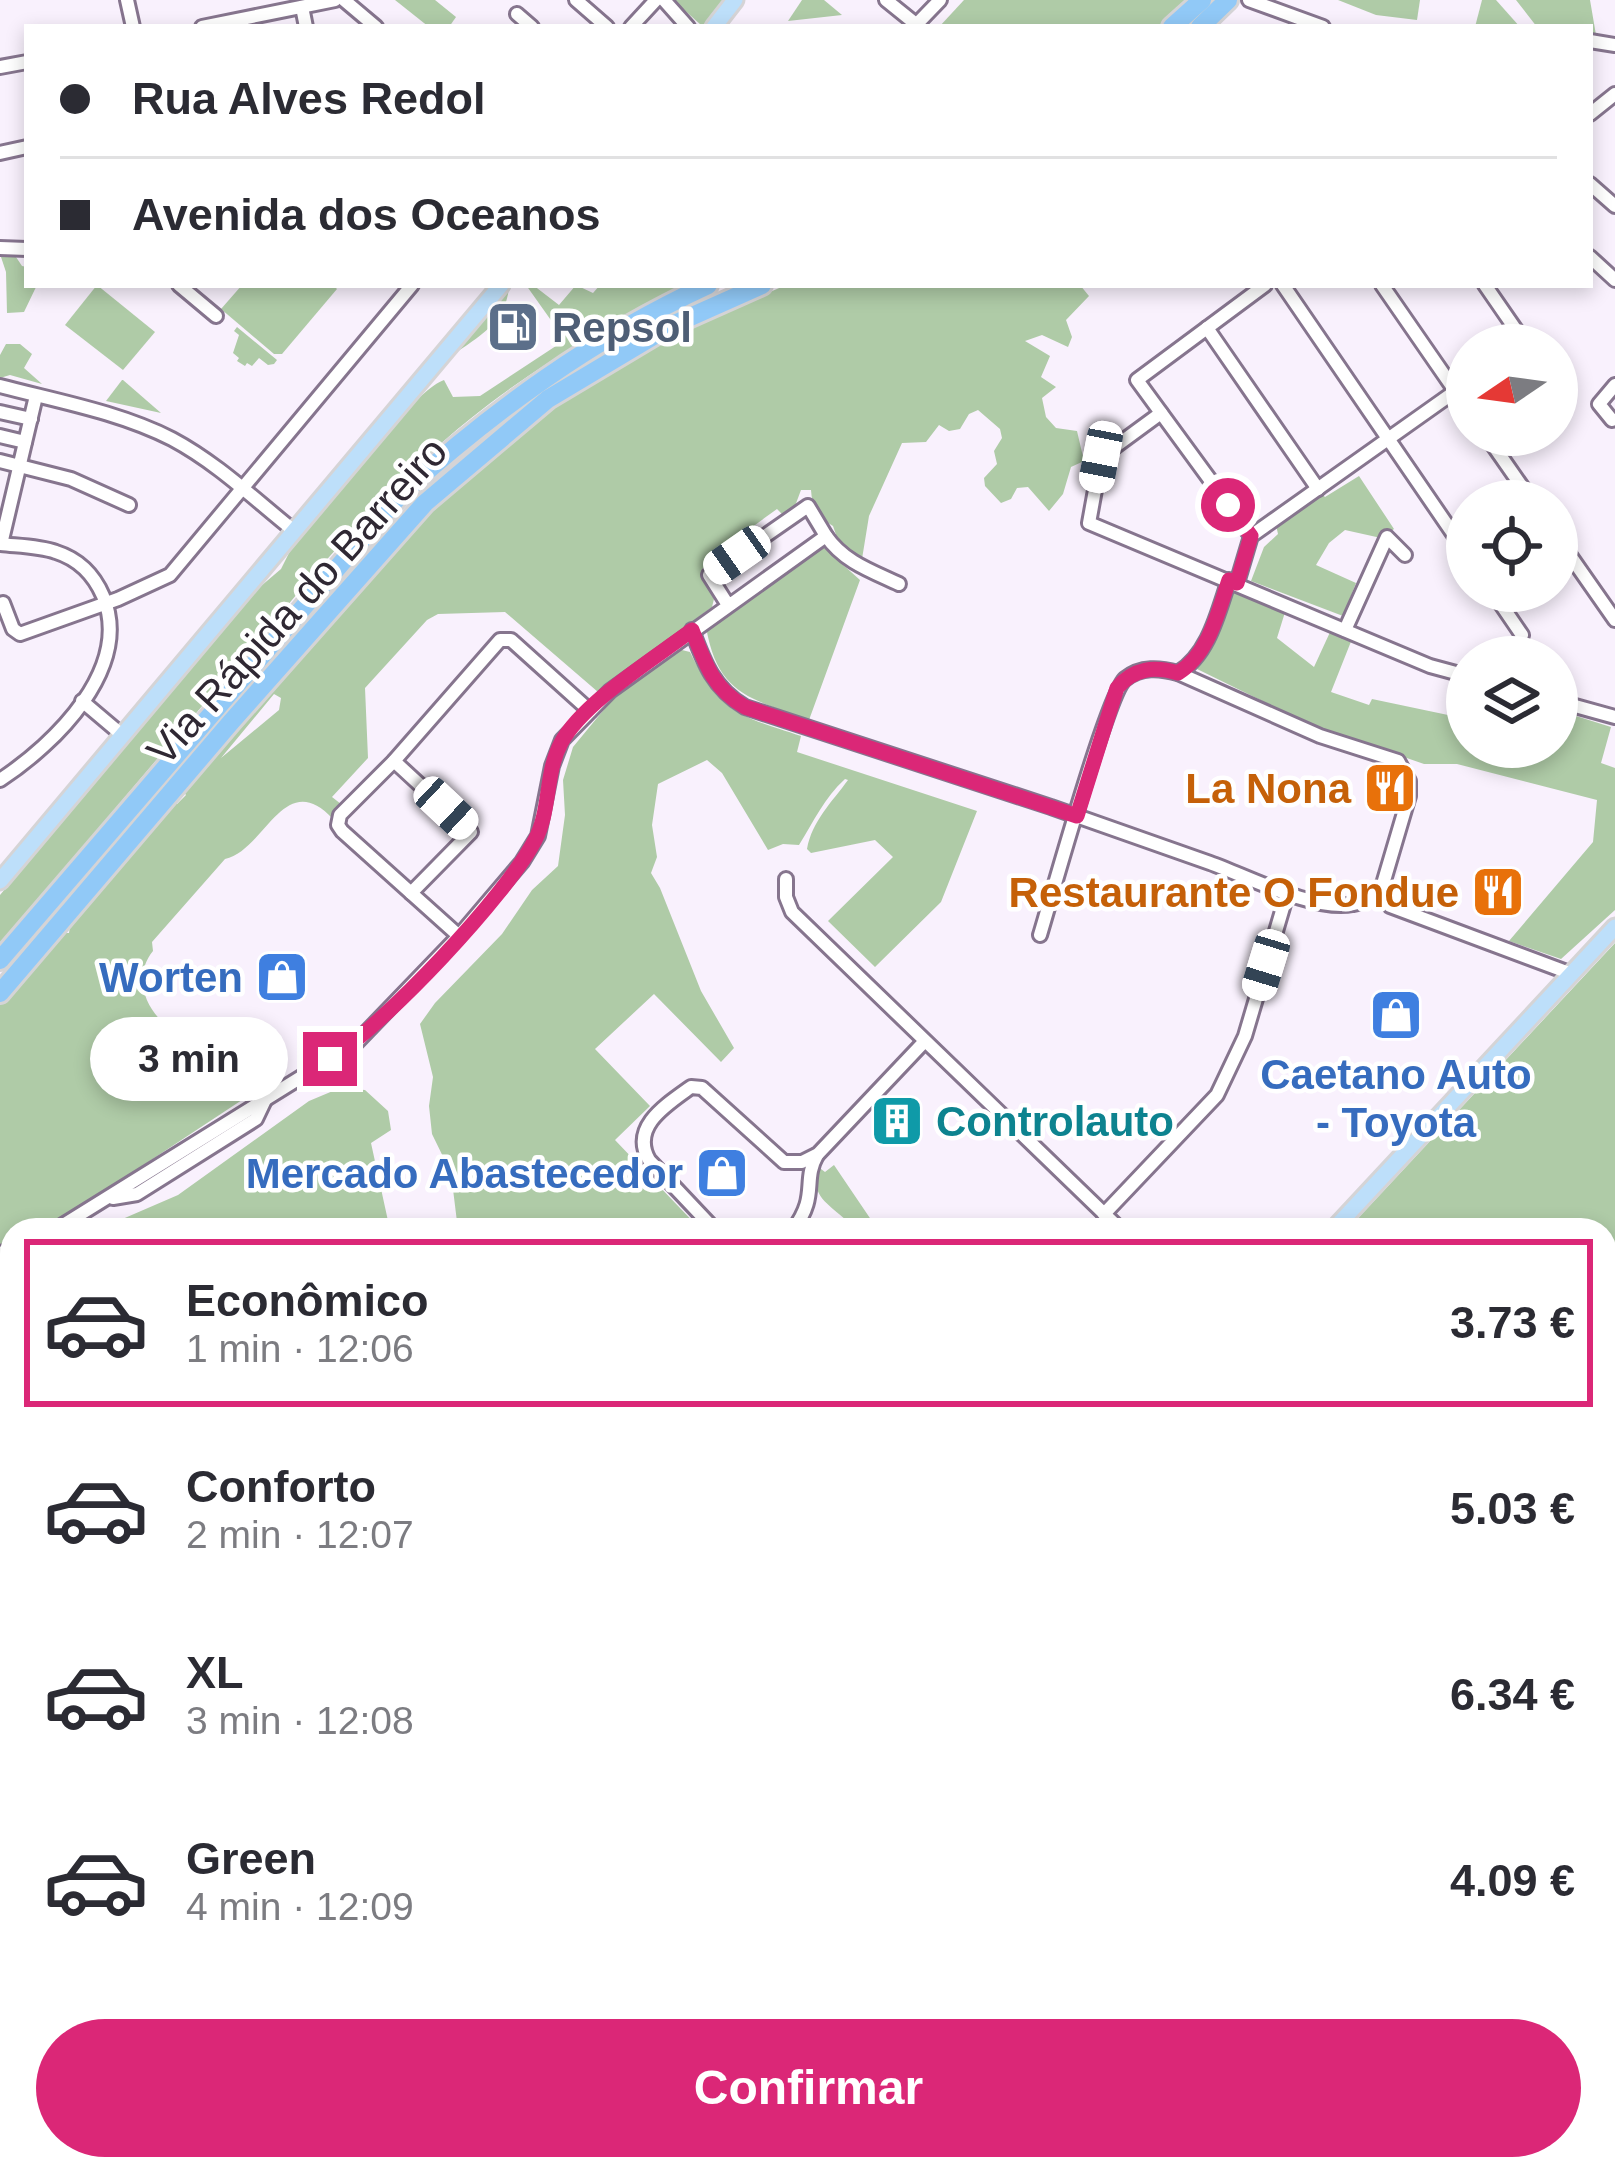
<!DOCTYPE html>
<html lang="pt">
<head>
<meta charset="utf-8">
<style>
	:root { --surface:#fff; --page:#f2f2f3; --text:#2b2b33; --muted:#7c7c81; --line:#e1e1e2; --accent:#db2777 }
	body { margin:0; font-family:Helvetica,sans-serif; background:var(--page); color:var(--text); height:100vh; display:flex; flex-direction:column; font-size:45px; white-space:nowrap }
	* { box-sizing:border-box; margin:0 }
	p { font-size:39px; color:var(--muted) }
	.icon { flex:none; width:66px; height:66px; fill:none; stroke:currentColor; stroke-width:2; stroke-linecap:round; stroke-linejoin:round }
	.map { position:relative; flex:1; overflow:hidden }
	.sheet { position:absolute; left:0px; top:1218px; width:1617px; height:963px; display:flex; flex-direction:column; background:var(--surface); border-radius:36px 36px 0 0; box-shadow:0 6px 18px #0003 }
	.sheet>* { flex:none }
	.top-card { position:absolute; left:24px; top:24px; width:1569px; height:264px; border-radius:0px; box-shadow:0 6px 18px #0003; display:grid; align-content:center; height:264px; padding:0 36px; background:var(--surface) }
	.needle { width:78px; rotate:257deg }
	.tools { position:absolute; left:1446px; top:324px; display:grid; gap:24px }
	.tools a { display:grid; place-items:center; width:132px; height:132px; border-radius:50%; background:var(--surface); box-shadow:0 6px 18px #0003; font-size:60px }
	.end { position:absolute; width:54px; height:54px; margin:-27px; border:15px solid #db2777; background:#fff; box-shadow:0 0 0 6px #fff }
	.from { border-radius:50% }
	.bubble { position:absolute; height:84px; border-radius:42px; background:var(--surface); box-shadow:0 6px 18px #0003; font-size:39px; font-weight:600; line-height:84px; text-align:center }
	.car { position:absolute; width:36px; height:72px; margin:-36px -18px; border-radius:15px; box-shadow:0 0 9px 3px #0007; background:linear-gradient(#fff 24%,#345 0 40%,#fff 0 76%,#345 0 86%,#fff 0) }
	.top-card b { display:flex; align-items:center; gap:42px; height:114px; font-size:45px }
	.top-card b+b { border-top:3px solid var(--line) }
	.top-card i { width:30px; height:30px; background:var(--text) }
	ul { padding:21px 0 0; list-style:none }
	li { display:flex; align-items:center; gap:36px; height:168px; margin:0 24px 18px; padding:0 12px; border:6px solid transparent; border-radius:0px }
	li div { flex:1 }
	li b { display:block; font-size:45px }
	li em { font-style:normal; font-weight:600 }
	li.on { border-color:var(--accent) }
	li>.icon { width:108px; height:108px; stroke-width:1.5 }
	.cta { display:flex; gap:24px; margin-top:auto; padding:24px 36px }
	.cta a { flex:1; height:138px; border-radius:72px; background:var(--accent); color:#fff; font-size:48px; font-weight:600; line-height:138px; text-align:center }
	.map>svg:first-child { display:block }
</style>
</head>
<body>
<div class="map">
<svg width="1615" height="2180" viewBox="0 0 1615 2180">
	<rect width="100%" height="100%" fill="#f9f1fd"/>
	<g fill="#afcba7" fill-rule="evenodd">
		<path d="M395,0H435L456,17L449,27H429Z"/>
		<path d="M673,0H726L708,23L701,25Z"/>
		<path d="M802,0H824L842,15L788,21Z"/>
		<path d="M964,0H1188L1159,27H939Z"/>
		<path d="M1338,0H1420L1417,20L1376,15Z"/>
		<path d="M1482,0H1496L1520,27H1475Z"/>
		<path d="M1516,0H1590L1596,35H1590V27H1537Z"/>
		<path d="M1,257H16L22,266L27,267V285H37L24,312L7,313L6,272Z"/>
		<path d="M97,285L155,332L123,370L65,325Z"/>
		<path d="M242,285H333L337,289L282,354H274L221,309Z"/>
		<path d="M526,285H533L559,305L576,285L593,293L600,285H688C611,323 537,365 470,419C384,488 314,574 243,658C162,753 81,849 0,945V895L254,592L281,569L292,547C319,514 413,390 444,380L453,397L480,396L565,340Z"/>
		<path d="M786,285H1080L1089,296L1066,320L1072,337L1068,347L1042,335L1025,341L1050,356L1041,377L1056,387L1042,398L1046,417L1056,428L1077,431L1084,461L1071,467L1063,494L1049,511L1028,487L1017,488L1011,499L1001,503L985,486L984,478L997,464L994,451L1002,438L1000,429L978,410L969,414L960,429L949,431L939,425L926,442L902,443L869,516L862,559C842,553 839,544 833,526C818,517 812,507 811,490H801L795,506L783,515L777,509L708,559L711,566L705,582L714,599L712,607L598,692L505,612L438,614L427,620L365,688L368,758L332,797L341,804L333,819C284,766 265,851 225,859L152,942L153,951C129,980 150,1023 184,1035C205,1043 229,1042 249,1051L260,1066L257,1090L45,1230H12V1245L0,1248V1004L65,933H69L70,926L174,802L177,804L186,795L183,791C291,666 392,533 521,430C600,367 694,325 786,285ZM274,694L281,698L279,710L221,758Z"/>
		<path d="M509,288C505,323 479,337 452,355Z"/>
		<path d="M237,327L277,360L274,364L268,365L259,358L252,366L247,363L245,366L237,361L239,358L233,353L239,335L234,331Z"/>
		<path d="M6,344H20L32,354L24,368L42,384L10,375L0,378V355Z"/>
		<path d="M122,380H123L161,413L106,401Z"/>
		<path d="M1359,476L1394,529L1381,538L1345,530L1329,543L1316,565L1356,583L1343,616L1251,581L1264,547L1278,534L1276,525L1319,491L1325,497Z"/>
		<path d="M822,546L860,580L809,720C751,698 718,696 706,627Z"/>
		<path d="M1234,591L1286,609L1277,638L1314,667L1331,630L1352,639L1331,692L1369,705L1372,699L1467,719V747H1557V710L1611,727L1601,763L1615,768V910L1561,959L1509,941L1593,842L1597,800L1457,764H1424L1309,724L1197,669Z"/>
		<path d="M678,649L690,652C720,714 738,715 801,736L797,752L977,811L941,902L875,967L828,921L893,857L875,840L811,853L807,849C812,821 832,802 848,780L845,779C824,798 814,821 799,845L783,844L768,850L722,773L707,760L658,784L652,825L657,857L651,873L660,888L701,991L734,1048L721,1062L654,994L595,1049L650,1106L615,1140L701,1230H458L451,1173L432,1134L429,1106L433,1077L420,1024L435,1003L502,934L532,890L558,866L565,815L563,780L573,747L611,701Z"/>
		<path d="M1615,943V2180H1434L1431,2169H1605V1230H1347Z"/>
		<path d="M340,1088L365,1090L388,1111L391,1130L371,1143L390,1230H97L178,1195L309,1101Z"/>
		<path d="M834,1165L878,1230H838L847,1221C828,1203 810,1197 817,1166L825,1172Z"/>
		<path d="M12,1260V1780H0V1263Z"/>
		<path d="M12,2020V2114L0,2097V2029Z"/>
		<path d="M686,2169H1006L1021,2180H693Z"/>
		<path d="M1030,2169H1146L1150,2180H1046Z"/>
	</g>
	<path fill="#aad7f3" d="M1615,1798V2180H1486L1488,2169H1605V1810Z"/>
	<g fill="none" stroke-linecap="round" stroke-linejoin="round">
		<g stroke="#86758e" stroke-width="18">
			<g id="minor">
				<path d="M127,0L133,27"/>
				<path d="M344,0L376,27"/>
				<path d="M576,0L607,27"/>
				<path d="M664,0L688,27"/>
				<path d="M886,0L917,25"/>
				<path d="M1249,0L1323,27"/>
				<path d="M302,7L306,27"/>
				<path d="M517,14L532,27"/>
				<path d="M202,27L335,0"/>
				<path d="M631,27L656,0"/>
				<path d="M914,27L940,0"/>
				<path d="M1590,41L1615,45"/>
				<path d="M0,67L27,62"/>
				<path d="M1590,114L1615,94"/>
				<path d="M0,153L27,147"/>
				<path d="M1590,184L1615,206"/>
				<path d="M0,248L27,249"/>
				<path d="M1590,257L1615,280"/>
				<path d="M179,285L216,316"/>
				<path d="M1283,285L1467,554"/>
				<path d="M1382,285L1467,408"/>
				<path d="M1485,285L1525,343L1522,345"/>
				<path d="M1207,328L1318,489"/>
				<path d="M0,386C57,401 119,412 172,439C217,463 253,498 293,530"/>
				<path d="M0,412L31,419"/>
				<path d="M1161,413L1101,457L1089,523L1430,666L1467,676"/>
				<path d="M1612,420L1599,404L1615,385"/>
				<path d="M1486,435L1532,501"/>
				<path d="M0,436L25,442"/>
				<path d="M0,461L71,479L129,505"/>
				<path d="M826,536C844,562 871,571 899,584"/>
				<path d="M1251,536L1137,380L1265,285"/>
				<path d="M1557,537L1615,620"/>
				<path d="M0,544C18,546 39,546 56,552C78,559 94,575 103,596C133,668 55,744 0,780"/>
				<path d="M1,544L36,396"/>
				<path d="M1237,583L1251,536L1467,383"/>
				<path d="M1492,591L1522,635L1516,657"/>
				<path d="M3,603L13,629L20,634L118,599L170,575L412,285"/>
				<path d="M692,630C704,663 714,689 745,707L1051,807C1104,826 1157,844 1210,863C1247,876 1314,912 1353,904C1365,902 1375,893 1383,884L1409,796V781L1398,761L1320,736L1178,673C1160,668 1141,666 1125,679C1108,693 1051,899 1040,935"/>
				<path d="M1345,630L1387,537L1405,555"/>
				<path d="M1178,673C1209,654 1218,612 1229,580"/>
				<path d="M82,701L121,734"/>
				<path d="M1557,701L1615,717"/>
				<path d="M394,761L471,832L411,893"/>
				<path d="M786,879V897L792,912L1121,1230"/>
				<path d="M1390,906L1572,974"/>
				<path d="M459,936L342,831L338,825L340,815L394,761L500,640H511L590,711"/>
				<path d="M113,1198L137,1194L256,1119L266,1098"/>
				<path d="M1104,1214L1217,1095L1245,1036L1287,894"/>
				<path d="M55,1230L356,1043L459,936L522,862L538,836L552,766L562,740L610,691L826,536L808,506L709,575L728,605"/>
				<path d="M715,1230L649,1160C630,1127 666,1105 691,1087L702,1088L784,1162H802L818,1154L924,1042"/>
				<path d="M793,1230C819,1195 802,1182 817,1155"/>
				<path d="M0,1253L12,1250"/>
				<path d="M0,1861H12"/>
				<path d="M0,1897L12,1892"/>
				<path d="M218,2180L228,2169"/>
				<path d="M487,2180L490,2169"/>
			</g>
		</g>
		<g stroke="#d5d4d6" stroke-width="21">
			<g id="major">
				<path d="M714,27L735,0"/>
				<path d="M0,881L501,285"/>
				<path d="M1333,1230L1615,927"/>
				<path d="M115,2180L123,2169"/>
			</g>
		</g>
		<g stroke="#d5d4d6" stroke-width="24">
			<g id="highway">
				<path d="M1172,27L1202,0"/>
				<path d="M1200,27L1228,0"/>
				<path d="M0,960L400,495C494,410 593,338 708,285"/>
				<path d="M0,993L231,722L425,503L548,399L670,326L762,285"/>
			</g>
		</g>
		<use href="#minor" stroke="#fff" stroke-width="12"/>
		<use href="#major" stroke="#bddffa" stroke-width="15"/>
		<use href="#highway" stroke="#91c9f7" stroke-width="18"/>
	</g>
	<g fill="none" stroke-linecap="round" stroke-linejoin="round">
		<path stroke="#db2777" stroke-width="15" d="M330,1059C382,1027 507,895 535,840C551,810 545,773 561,743C582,703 655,658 692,630C705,663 713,689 745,707L1077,816L1117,688C1134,668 1154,666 1178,673C1209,654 1218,612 1229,580L1237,583L1251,536L1228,505"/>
	</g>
	<defs>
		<g id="fuel-square" transform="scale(2.7)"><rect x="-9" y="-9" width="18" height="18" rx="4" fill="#5c6f8a" stroke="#fff"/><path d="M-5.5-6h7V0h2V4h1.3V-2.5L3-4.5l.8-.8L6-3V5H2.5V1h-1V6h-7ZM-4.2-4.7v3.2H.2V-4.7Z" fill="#fff"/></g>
		<g id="restaurant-square" transform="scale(2.7)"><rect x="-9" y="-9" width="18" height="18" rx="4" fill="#e8710a" stroke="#fff"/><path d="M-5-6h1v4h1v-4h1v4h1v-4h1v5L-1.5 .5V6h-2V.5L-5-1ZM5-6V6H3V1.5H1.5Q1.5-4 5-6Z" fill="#fff"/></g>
		<g id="shop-square" transform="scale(2.7)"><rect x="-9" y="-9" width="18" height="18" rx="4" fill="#3f7fe0" stroke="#fff"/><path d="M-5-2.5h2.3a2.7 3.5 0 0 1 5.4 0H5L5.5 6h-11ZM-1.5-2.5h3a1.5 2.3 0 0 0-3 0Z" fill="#fff"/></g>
		<g id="building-square" transform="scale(2.7)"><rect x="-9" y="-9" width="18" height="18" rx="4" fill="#0f9aa8" stroke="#fff"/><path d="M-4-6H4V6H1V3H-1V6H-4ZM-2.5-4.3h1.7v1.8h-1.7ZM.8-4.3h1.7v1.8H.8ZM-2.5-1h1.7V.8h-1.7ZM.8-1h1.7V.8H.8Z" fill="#fff"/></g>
	</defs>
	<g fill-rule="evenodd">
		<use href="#fuel-square" x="513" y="327"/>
		<use href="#restaurant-square" x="1390" y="788"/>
		<use href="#restaurant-square" x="1498" y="892"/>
		<use href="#shop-square" x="282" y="977"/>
		<use href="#shop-square" x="1396" y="1015"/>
		<use href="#building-square" x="897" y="1121"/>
		<use href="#shop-square" x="722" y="1173"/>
	</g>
	<g text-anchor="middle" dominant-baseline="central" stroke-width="9" stroke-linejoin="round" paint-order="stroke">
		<g font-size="42" font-weight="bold" fill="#4e5e75" stroke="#fff" text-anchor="start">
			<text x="552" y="327">Repsol</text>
		</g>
		<g font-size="42" fill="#2f2833" stroke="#fff">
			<text transform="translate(297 601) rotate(-48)">Via Rápida do Barreiro</text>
		</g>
		<g font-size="42" font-weight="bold" fill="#c56008" stroke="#fff" text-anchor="end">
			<text x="1351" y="788">La Nona</text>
			<text x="1459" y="892">Restaurante O Fondue</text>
		</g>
		<g font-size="42" font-weight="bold" fill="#366cbe" stroke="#fff" text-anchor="end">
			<text x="243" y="977">Worten</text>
			<text x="1396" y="1074" text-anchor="middle">Caetano Auto<tspan x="1396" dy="48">- Toyota</tspan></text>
			<text x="683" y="1173">Mercado Abastecedor</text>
		</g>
		<g font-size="42" font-weight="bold" fill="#0d838f" stroke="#fff" text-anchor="start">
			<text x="936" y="1121">Controlauto</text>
		</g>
	</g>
</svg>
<div class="tools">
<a><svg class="needle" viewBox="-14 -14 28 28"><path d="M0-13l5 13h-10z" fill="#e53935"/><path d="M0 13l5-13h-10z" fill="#7c7c81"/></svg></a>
<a><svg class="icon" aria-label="locate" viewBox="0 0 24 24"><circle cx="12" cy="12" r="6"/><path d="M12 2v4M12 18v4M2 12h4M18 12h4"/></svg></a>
<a><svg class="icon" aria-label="layers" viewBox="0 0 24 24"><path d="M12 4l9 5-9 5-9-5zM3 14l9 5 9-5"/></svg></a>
</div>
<i class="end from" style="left:1228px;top:505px"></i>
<i class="end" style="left:330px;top:1059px"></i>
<div class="bubble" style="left:90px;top:1017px;width:198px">3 min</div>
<i class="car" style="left:1101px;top:457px;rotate:191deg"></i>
<i class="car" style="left:737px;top:555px;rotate:235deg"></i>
<i class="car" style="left:446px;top:808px;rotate:133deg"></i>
<i class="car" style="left:1266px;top:965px;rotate:197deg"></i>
<div class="top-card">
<b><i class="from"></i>Rua Alves Redol</b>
<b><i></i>Avenida dos Oceanos</b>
</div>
<section class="sheet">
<ul>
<li class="on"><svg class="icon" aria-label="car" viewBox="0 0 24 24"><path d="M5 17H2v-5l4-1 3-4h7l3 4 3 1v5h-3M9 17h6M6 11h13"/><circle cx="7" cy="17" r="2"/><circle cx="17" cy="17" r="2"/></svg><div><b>Econômico</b><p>1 min · 12:06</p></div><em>3.73 €</em></li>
<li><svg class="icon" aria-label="car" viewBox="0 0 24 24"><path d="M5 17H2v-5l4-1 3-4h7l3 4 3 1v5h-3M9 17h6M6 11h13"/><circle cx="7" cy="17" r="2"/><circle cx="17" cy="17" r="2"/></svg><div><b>Conforto</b><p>2 min · 12:07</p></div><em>5.03 €</em></li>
<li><svg class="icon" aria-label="car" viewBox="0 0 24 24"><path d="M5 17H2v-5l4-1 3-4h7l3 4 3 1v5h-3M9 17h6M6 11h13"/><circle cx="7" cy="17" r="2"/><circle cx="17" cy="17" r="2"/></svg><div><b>XL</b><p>3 min · 12:08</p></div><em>6.34 €</em></li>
<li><svg class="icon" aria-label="car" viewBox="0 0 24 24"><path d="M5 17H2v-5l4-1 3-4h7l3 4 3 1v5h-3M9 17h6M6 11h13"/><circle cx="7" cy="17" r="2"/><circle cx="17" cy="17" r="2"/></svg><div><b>Green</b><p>4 min · 12:09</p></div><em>4.09 €</em></li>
</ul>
<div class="cta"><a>Confirmar</a></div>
</section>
</div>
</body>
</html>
